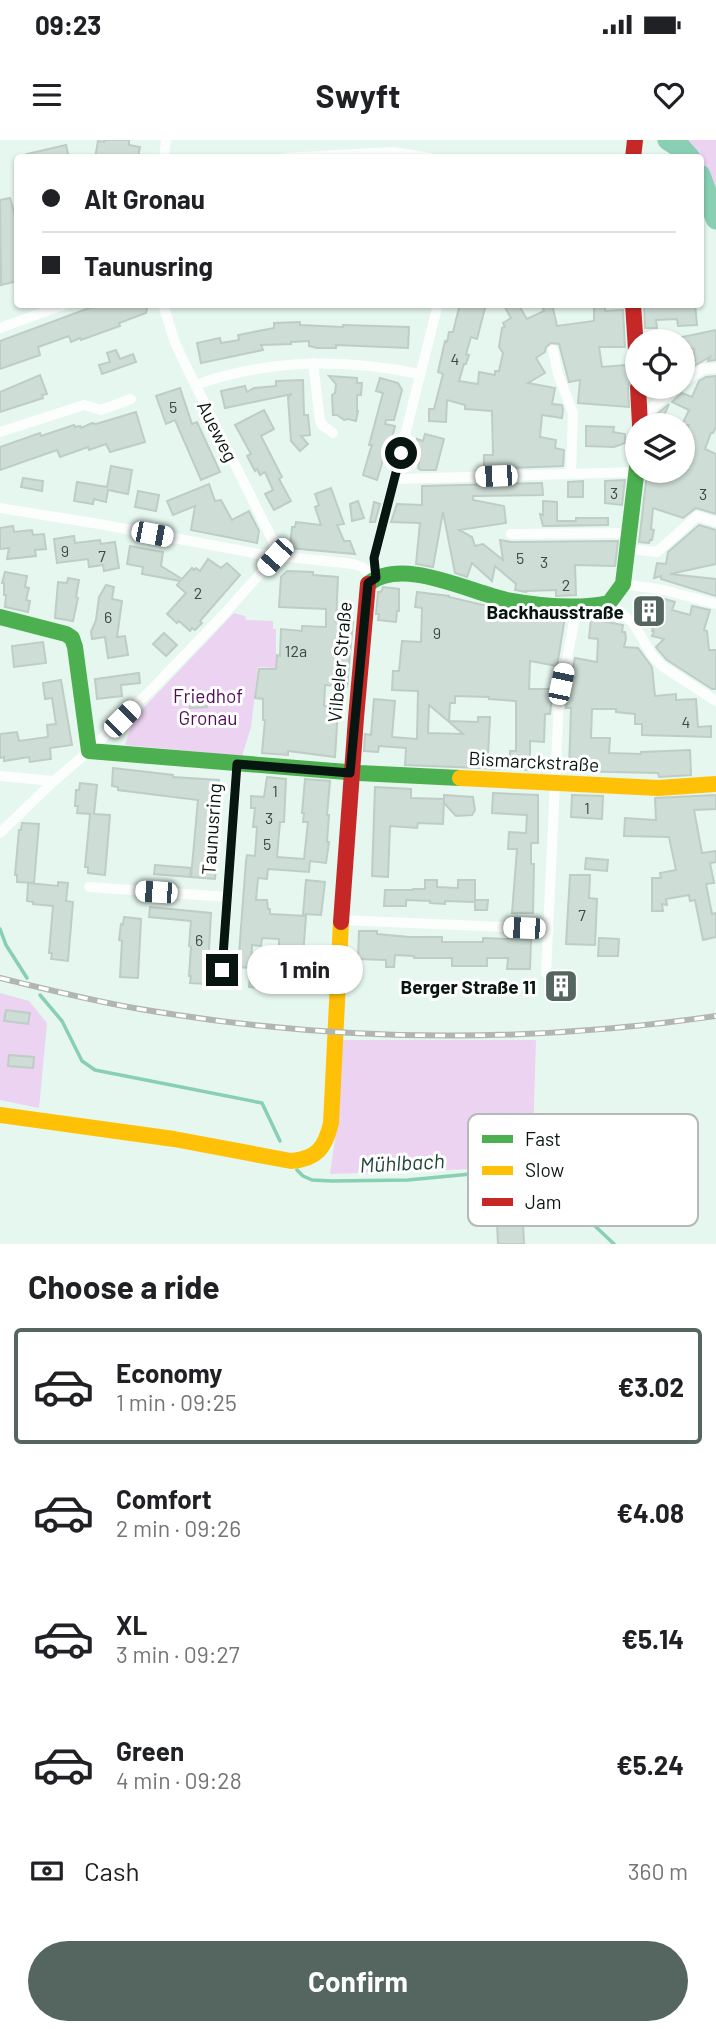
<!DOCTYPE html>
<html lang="en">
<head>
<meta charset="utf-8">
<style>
	:root { --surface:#fff; --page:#f6f6f6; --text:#202124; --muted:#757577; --line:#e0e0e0; --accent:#55655f }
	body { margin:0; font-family:Barlow,sans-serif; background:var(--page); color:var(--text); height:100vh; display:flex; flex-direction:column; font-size:26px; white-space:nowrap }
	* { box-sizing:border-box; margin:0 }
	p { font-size:23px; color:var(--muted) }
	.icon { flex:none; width:38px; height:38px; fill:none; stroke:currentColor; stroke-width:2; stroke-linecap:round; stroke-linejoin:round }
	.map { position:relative; height:1104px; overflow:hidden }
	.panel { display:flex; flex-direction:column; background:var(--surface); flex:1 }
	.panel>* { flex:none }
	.banner { position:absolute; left:14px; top:14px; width:690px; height:154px; border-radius:7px; box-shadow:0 2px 5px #0004; display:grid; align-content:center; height:154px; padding:0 28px; background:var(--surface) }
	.fabs { position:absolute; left:625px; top:189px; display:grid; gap:14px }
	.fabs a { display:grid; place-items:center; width:70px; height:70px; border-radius:50%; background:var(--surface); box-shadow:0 2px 5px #0004; font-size:35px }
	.end { position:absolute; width:32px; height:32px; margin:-16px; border:9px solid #081611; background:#fff; box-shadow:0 0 0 4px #fff }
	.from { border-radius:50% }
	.bubble { position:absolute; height:49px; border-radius:24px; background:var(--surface); box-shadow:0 2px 5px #0004; font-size:23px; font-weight:700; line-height:49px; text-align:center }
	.car { position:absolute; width:21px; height:42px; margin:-21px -10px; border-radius:9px; box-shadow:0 0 5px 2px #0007; background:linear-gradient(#fff 24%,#345 0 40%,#fff 0 76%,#345 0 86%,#fff 0) }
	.banner b { display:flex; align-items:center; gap:24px; height:66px; font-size:26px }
	.banner b+b { border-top:2px solid var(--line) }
	.banner i { width:18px; height:18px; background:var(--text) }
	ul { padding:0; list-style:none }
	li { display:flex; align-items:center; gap:21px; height:116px; margin:0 14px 10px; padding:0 14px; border:4px solid transparent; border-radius:7px }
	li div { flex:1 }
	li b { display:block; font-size:26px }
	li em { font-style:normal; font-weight:700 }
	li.active { border-color:var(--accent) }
	li>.icon { width:63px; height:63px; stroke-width:1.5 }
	h2 { padding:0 28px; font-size:32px; line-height:84px }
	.pay { display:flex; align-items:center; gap:18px; height:77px; padding:0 28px; font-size:26px }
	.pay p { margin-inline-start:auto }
	.action { display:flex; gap:14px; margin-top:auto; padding:14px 28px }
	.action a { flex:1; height:80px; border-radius:42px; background:var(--accent); color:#fff; font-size:28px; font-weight:700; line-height:80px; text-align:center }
	.status { display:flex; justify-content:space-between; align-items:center; height:49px; padding:0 35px; background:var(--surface); direction:ltr }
	.status svg { height:19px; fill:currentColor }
	header { display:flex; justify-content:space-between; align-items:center; height:91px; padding:0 28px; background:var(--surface); font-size:32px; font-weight:700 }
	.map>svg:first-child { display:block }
</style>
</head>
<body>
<div class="status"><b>09:23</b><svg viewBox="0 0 49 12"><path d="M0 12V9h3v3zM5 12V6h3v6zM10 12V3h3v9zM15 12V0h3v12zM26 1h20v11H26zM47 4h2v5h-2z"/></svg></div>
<header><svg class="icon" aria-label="menu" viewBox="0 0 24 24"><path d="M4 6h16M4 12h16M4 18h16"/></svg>Swyft<svg class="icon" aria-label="heart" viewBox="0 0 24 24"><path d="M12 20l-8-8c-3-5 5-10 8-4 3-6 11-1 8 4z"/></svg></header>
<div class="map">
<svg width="716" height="1104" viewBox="0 0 716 1104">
	<rect width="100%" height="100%" fill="#e5f7ef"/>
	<g fill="#ecd3f1">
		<path d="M685,0H716V50C708,30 701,14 685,0Z"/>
		<path d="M234,473L245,476L246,480L273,481V489H276V528L258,527L251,587L242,616L125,605L134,578Z"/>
		<path d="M0,853L29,861L47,883L39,968L0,960Z"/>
		<path d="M341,900H536L532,1027L330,1034L335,999Z"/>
	</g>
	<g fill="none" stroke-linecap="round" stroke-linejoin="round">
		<g stroke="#88cfb4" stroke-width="3.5">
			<path d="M0,789L6,805L27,838"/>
			<path d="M40,855L62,881L82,921L95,930L262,963L280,1001"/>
			<path d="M297,1030L303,1036L312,1040L332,1041L408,1040L481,1033L526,1036L557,1050L614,1104"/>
		</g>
		<g stroke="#88cfb4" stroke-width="21">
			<path d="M668,0L681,8L690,18"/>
			<path d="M700,35L716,79"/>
		</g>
	</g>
	<g fill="#ceddd6" stroke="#becdc6" stroke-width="2" fill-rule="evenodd">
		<path d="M104,0H129V5L140,7L138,18H95L98,1L104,2Z"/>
		<path d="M66,5L69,18H28L27,14Z"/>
		<path d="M10,58L18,86V141L1,145L0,60Z"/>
		<path d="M100,164H146L147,169L146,173L119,183L120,186L81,200L80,198L71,202L69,196L38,207L40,215L0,229V201Z"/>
		<path d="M460,164H486L477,199L471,197L466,214L469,215L466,224H464L459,241L478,244L479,232L495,235V231H499L503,213L499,207L502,188L505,187L503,183L511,178L503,164H518L527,179L544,171L541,164H552L557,186L594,181V164H605V171L623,170L625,207H599L602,227L626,225L630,232V241L628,248L629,267L578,263L580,240L569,242L559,204L551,203L546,207L545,212L536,218L545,233L528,243L555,248L552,264L562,265L563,270L562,278L542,275L540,297L556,300L555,308L564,310L563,326L484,329V315H493L492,271L465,269V265L447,260L446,282L429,281V269H434L443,234L438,232L445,201L447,202L449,192H453Z"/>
		<path d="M644,164H695L697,185L678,186L677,179L656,180L657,188H645Z"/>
		<path d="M300,182V185L343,187V185L409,187L408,208L336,205V208H317L309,206V201L291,202V204L261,205L263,210L201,223L197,203L220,198L221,203L239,200L238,195L274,188V183Z"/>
		<path d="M716,190V220L708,221L710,217L685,231L684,221H695L694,209L682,208V197Z"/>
		<path d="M116,210L120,219L133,214L136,222L102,234L99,225L110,222L107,213Z"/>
		<path d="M40,235L47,254L42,255L43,258L0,272V252Z"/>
		<path d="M329,236L357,238V243H362L361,255H357V271H358L356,281L348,279L344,280L337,275H333L332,255L335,253L336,244Z"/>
		<path d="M716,236V287L713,293H711L705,309L716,314V374L696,368L683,378L653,368L651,389L654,390L652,400H650L649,403L639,402L647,333L669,340L672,331H682V307L689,285H682L689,270L672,262L682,253L692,257L699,241L706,237Z"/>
		<path d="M380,238L398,243L402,250L394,280H386L385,284L395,286L389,310H386L377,340L363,335L369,314L372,305H369L383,253L376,251Z"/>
		<path d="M303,240L304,275H308L310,295L301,296L308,304L300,311L291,301L288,257L292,254L225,268L221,251L245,246L247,252L254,248L276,246V241Z"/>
		<path d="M180,248L192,284L197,282L220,332L201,340L175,280L166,284L156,256Z"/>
		<path d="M669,264L660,285H650L651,279Z"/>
		<path d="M264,270L274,289L261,296L282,337L279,339L291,361L274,370L265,354L273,350L265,332L260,335L257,329L255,331L247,316L251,314L235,285Z"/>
		<path d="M136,272L145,302L110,312L106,304L89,310L88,307L60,317L57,310L0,330V307L40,293L41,296L74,285L75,287L80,286L81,288L92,283L96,284Z"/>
		<path d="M586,286L614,287L613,292L625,294V303L614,307L586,306Z"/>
		<path d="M425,294L444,299L436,330H421L418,328L419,323L409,320L415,301H417V299L423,301Z"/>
		<path d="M111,326L132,330L128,354L108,350L106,362L94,359L93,364L74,361L77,342L107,347Z"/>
		<path d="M23,338L43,341L42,351L21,347Z"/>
		<path d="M625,340L622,365L605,363V341Z"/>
		<path d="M583,341V357H568V342Z"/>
		<path d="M542,343L543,355L473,356V360L504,366L506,383L459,390L472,397L475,406L483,404L503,420L500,400L511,402L618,401L615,426L575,425L576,455L556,456V450L526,451V452L515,450L516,444L495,426L492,441L472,423L467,437L455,433L443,372L433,427L416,424L420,383L391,382L397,364L422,365V346Z"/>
		<path d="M209,344L215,361L221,360L232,380L249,371L259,391L257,403L191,390L195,366L173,375L167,361Z"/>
		<path d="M331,348L344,384L337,385L344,401H350L355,414L290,408L292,387H295L296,382L321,385L315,367L319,365L315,354Z"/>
		<path d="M138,351L159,355L156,371L135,367Z"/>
		<path d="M358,361L364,378L352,381L350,364Z"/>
		<path d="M543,361L557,362V381H576V378H608V385L543,386L540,374L543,375Z"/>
		<path d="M374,362L380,364L375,382H370Z"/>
		<path d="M699,385L716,390V424L670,434L716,439V456L661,439V436L654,438L657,423L666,424L668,412Z"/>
		<path d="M13,386L14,392L32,390L33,395L44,394L46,409L35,410L36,416L7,419L9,408L0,409V388Z"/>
		<path d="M74,396L75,403L100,400L101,404L115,402L119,428L104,431L103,425L89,427L88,419L57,423L54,399Z"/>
		<path d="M130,406L163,412L161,426L182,439L192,428L194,430L196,428L200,431L208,419L221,428L227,423L240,435L200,481L202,483L195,490L192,488L190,491L179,481L177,483L167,474L186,453L177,445L180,441L142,434L143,427L127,424Z"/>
		<path d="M287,431L313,432V435L338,437L336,482H353L347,547L325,545L324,566H335L334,569H338L335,617L288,611V615L262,613L265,580H263V559L255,558L259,529H276L277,515L280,516L281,489L302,491V486L326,487V469L279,467L281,437Z"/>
		<path d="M5,432L27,436L25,447L29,448L26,460L30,461L28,472L5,467L6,455H4V443H2Z"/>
		<path d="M68,438L79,440L76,457L78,458L73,481L55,478L58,442L67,443Z"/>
		<path d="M106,445L114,447L112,459L122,461L117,497L125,496L128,515L108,518L105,497L92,499L91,492L96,480L99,457Z"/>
		<path d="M383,447L399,449V471H397L396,482L378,480L379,474H376L378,452H381Z"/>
		<path d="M417,452L449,456V457L513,472L565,477L557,526L530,521L529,549H553L550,574H545L544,602L530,601V630L405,625L406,608L379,606L378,612L364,611L365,594L371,595L374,559L395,561L392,597L417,599L418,551L392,550L393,531H399L402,501L421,502L422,468L415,467ZM455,556L489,557V559L516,561V611H510V616L488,615L490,577H478V582L449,581L450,563H455ZM429,565L448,581L463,594L428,593Z"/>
		<path d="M654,456L675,462L672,470L690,475L692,466L710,470L704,490L707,491L709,510H716V549H712L667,520L658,510L656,507L664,499L652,496L654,491H652L655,478L644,475L647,466H653Z"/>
		<path d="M591,479L623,485L622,492H625L626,498L624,507L638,508L652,527L655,556L676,554V560L696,559L698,587L711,586V597L642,595V584H635V574L616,572V569H592L591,598H610L609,613L641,614V612L690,610L691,635L659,637L658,633L569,631L571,568H566L567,560L575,518L597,522L598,499L589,498Z"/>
		<path d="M164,493L177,505L166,516L153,504Z"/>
		<path d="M43,502L46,523L14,527L12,506Z"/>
		<path d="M139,533L140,543L121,545L122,556L97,559L95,539Z"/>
		<path d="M61,540L72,605L50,608L51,619L30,622L29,617L4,621V617L0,618V594L17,592L19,601L48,597L47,585L56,584L52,558L45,559L43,543Z"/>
		<path d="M190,558L207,559V567L190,568Z"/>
		<path d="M113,628L173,635V637L219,640L212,729H216L215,739L191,737L198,660L118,650V647L112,646Z"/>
		<path d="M267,637L286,639L284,682H280L277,717L304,719L308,682H303L304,673H302L305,639L330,641L327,675H329L327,702H329L326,723L310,721L309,732L268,729L267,739L258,738L256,760H267L268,769H270V774L306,776L303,816L283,815V807H279V799L262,798L261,806L252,805L251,827L274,828L273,846H264V848L249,847L251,828L238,827L246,721L247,715L255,716L257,687H253L255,668H251V656L264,657Z"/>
		<path d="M80,643L97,645L94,674L110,675L105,735L88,733V727H85L90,674L77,673L78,666H75L76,650H79Z"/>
		<path d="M375,647L411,649V658L444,659L443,684L418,683L417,688L390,686L388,737L372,736Z"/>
		<path d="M493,653L538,655V703H531V724H534L533,773H512L517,709H508L509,692L526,693L527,675L492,673Z"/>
		<path d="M444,655L473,657L475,670L472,675L456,676L444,663Z"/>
		<path d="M572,655L603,656L602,679L571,677Z"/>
		<path d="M716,655V669L694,670L702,713L716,711V722L710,723L714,743L706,744L712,774L716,773V797L703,800L695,760L690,761L689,755L666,759L667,765L662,764L663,771H652V738H661L660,733L676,730L669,697L624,696L625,678L656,680L655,658Z"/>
		<path d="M22,683L39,684L34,743L17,742V735H15L19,690H21Z"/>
		<path d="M586,718L608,720L607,731L585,729Z"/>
		<path d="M155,725L191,728L190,737L154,734Z"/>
		<path d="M570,735H590L589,758L597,759L595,805L566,804Z"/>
		<path d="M306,740L325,742L321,775L303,774Z"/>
		<path d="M425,740H437V747L458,748V740H475V760H488L487,770H475V762L445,761V764L430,763V761L406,760V766H384L385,750H413V749H425Z"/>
		<path d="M58,742L68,743L66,761L73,762L68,821L51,819L52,813H49L53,766L33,764V762L27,761L28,743L58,746Z"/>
		<path d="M150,767L211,773L207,844L190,843L191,836H189L191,807L189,806L191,781L149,777Z"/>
		<path d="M124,777L141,779L138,838L120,837L122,801L119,800L121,784L123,785Z"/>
		<path d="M359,791H377V794L409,797H442V802H483V798L531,800L530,829H507L508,818H487V826H452V818H414V816L395,815L394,827H386V820L358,819Z"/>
		<path d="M599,798L619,799L618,816H598Z"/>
		<path d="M6,870L30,873L28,884L4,881Z"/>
		<path d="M9,915L34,917L33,928L8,926Z"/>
		<path d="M522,1061L524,1104H498L496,1062Z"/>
	</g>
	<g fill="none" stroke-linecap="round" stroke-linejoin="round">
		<g stroke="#fbfefd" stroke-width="10">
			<path d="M164,18L166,0"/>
			<path d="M284,18L392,12L431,18"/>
			<path d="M0,188L66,164"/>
			<path d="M553,210L558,234L573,273L571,333"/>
			<path d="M313,223L320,281L322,285L333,293"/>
			<path d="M682,243L703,229L716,228"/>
			<path d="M195,245C270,219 343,218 420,234"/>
			<path d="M640,278L677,247"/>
			<path d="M0,292L84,265L101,270L131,259"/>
			<path d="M395,339L637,332"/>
			<path d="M0,368L99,384L259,414L353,424L362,427L376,438"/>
			<path d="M511,394L631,393"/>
			<path d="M629,409L657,412L697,376L716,382"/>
			<path d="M376,438L374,418L438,164"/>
			<path d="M623,444L664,450L716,464"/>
			<path d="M609,463L633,483L652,515L662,526L716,561"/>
			<path d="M0,636L54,641"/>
			<path d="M0,693L54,641L89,611L154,547L226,472L275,417L274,403L185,224L174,200L163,164"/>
			<path d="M89,747L227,757"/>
			<path d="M341,780L549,789"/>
			<path d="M222,830L237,624"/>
			<path d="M546,833L559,559L577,467"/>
		</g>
		<g stroke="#4caf50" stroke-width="16">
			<path d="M368,444C402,416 469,452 507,460C540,466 576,470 609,463L623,444L637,327"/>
			<path d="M0,477L66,494L72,498L75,507L89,611L359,633L460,638"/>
		</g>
		<g stroke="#ffc107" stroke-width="16">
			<path d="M460,638L658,648L716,644"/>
			<path d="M0,975L174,999L291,1021C317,1019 325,1008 331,983L341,782"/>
		</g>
		<g stroke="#c62828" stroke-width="16">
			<path d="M633,18L635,0"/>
			<path d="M633,164L637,225"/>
			<path d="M638,247L640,285"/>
			<path d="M341,782L356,578L368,444"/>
		</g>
		<g stroke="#b1b6b4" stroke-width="6">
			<path id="rail" d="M0,838C46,849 93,861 140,869C331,902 525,904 716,876"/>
		</g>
		<use href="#rail" stroke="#fff" stroke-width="3.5" stroke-dasharray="10" stroke-linecap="butt"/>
	</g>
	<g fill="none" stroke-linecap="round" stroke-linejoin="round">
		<path stroke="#081611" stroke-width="9" d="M222,830L237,624L350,633L368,443L376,438L374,418L401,313"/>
	</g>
	<defs>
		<g id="building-square" transform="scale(1.75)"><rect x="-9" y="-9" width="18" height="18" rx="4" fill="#55655f" stroke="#fff"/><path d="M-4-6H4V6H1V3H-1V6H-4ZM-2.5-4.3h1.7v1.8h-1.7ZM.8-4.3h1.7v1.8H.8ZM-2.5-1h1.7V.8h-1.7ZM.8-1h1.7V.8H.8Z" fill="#fff"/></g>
	</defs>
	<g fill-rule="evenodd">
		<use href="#building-square" x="649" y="471"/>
		<use href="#building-square" x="561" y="846"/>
	</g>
	<g text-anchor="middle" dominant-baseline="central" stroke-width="6" stroke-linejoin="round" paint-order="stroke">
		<g font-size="16" fill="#3c4a44">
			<text x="455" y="218">4</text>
			<text x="173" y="266">5</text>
			<text x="614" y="352">3</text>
			<text x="703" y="353">3</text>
			<text x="65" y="410">9</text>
			<text x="102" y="415">7</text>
			<text x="520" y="417">5</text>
			<text x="544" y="421">3</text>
			<text x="566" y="444">2</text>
			<text x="198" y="452">2</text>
			<text x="108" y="476">6</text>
			<text x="437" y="492">9</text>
			<text x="296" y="510">12a</text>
			<text x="686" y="581">4</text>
			<text x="275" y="650">1</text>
			<text x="587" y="667">1</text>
			<text x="269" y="677">3</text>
			<text x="267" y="703">5</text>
			<text x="582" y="774">7</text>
			<text x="199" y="799">6</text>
		</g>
		<g font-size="19" fill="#081611" stroke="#fff">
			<text transform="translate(218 291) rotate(63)">Aueweg</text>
			<text transform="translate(339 522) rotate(-85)">Vilbeler Straße</text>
			<text transform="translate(534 621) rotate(3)">Bismarckstraße</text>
			<text transform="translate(211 689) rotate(-86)">Taunusring</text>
		</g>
		<g font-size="19" font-weight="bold" fill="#081611" stroke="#fff" text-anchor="end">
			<text x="624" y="471">Backhausstraße</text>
			<text x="536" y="846">Berger Straße 11</text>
		</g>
		<g font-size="19" fill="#530d58" stroke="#fff">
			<text x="208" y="555">Friedhof<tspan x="208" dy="22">Gronau</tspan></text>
		</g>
		<g font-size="21" font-style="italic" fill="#1e4738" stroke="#fff">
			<text transform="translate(402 1022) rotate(-3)">Mühlbach</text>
		</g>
	</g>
	<rect x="468" y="974" width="230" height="112" rx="10" fill="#fff" stroke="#b5b9b8" stroke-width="2"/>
	<rect x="482" y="995" width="31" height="8" fill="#4caf50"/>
	<rect x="482" y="1026" width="31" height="9" fill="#ffc107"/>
	<rect x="482" y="1058" width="31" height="8" fill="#c62828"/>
	<g font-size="19" fill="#081611">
		<text x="525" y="1006">Fast</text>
		<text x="525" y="1037">Slow</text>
		<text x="525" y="1069">Jam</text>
	</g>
</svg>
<div class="fabs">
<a><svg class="icon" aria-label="locate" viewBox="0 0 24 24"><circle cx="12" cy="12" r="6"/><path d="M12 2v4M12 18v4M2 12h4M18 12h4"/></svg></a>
<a><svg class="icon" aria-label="layers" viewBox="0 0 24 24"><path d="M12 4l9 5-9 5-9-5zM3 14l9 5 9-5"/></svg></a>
</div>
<i class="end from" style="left:401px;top:313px"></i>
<i class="end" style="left:222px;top:830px"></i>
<div class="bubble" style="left:247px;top:805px;width:116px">1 min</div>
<i class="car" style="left:496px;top:336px;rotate:268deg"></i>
<i class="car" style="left:152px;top:394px;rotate:101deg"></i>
<i class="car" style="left:275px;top:417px;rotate:222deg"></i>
<i class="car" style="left:561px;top:544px;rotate:12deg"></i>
<i class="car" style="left:122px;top:579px;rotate:45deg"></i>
<i class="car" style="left:156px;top:752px;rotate:274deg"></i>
<i class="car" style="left:524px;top:788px;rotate:272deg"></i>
<div class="banner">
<b><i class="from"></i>Alt Gronau</b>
<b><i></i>Taunusring</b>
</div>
</div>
<section class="panel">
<h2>Choose a ride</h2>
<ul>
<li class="active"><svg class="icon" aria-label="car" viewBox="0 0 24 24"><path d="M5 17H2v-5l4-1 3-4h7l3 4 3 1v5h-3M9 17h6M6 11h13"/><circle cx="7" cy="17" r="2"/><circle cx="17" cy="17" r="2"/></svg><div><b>Economy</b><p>1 min · 09:25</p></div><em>€3.02</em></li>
<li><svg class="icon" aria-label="car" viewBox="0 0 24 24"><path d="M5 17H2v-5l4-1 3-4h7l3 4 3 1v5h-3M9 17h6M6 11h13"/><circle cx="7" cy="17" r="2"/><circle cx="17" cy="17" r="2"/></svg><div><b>Comfort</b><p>2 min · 09:26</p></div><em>€4.08</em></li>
<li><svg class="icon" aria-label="car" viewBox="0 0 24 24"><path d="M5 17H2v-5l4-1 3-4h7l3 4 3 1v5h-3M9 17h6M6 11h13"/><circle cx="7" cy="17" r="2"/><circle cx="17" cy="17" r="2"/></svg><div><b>XL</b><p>3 min · 09:27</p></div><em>€5.14</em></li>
<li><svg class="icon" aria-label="car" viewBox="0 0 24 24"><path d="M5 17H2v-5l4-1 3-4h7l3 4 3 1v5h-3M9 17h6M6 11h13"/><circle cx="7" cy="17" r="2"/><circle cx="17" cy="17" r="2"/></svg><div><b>Green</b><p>4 min · 09:28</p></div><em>€5.24</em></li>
</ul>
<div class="pay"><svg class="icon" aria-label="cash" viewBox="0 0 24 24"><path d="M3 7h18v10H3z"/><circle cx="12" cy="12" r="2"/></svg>Cash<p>360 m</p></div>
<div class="action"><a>Confirm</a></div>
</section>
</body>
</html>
